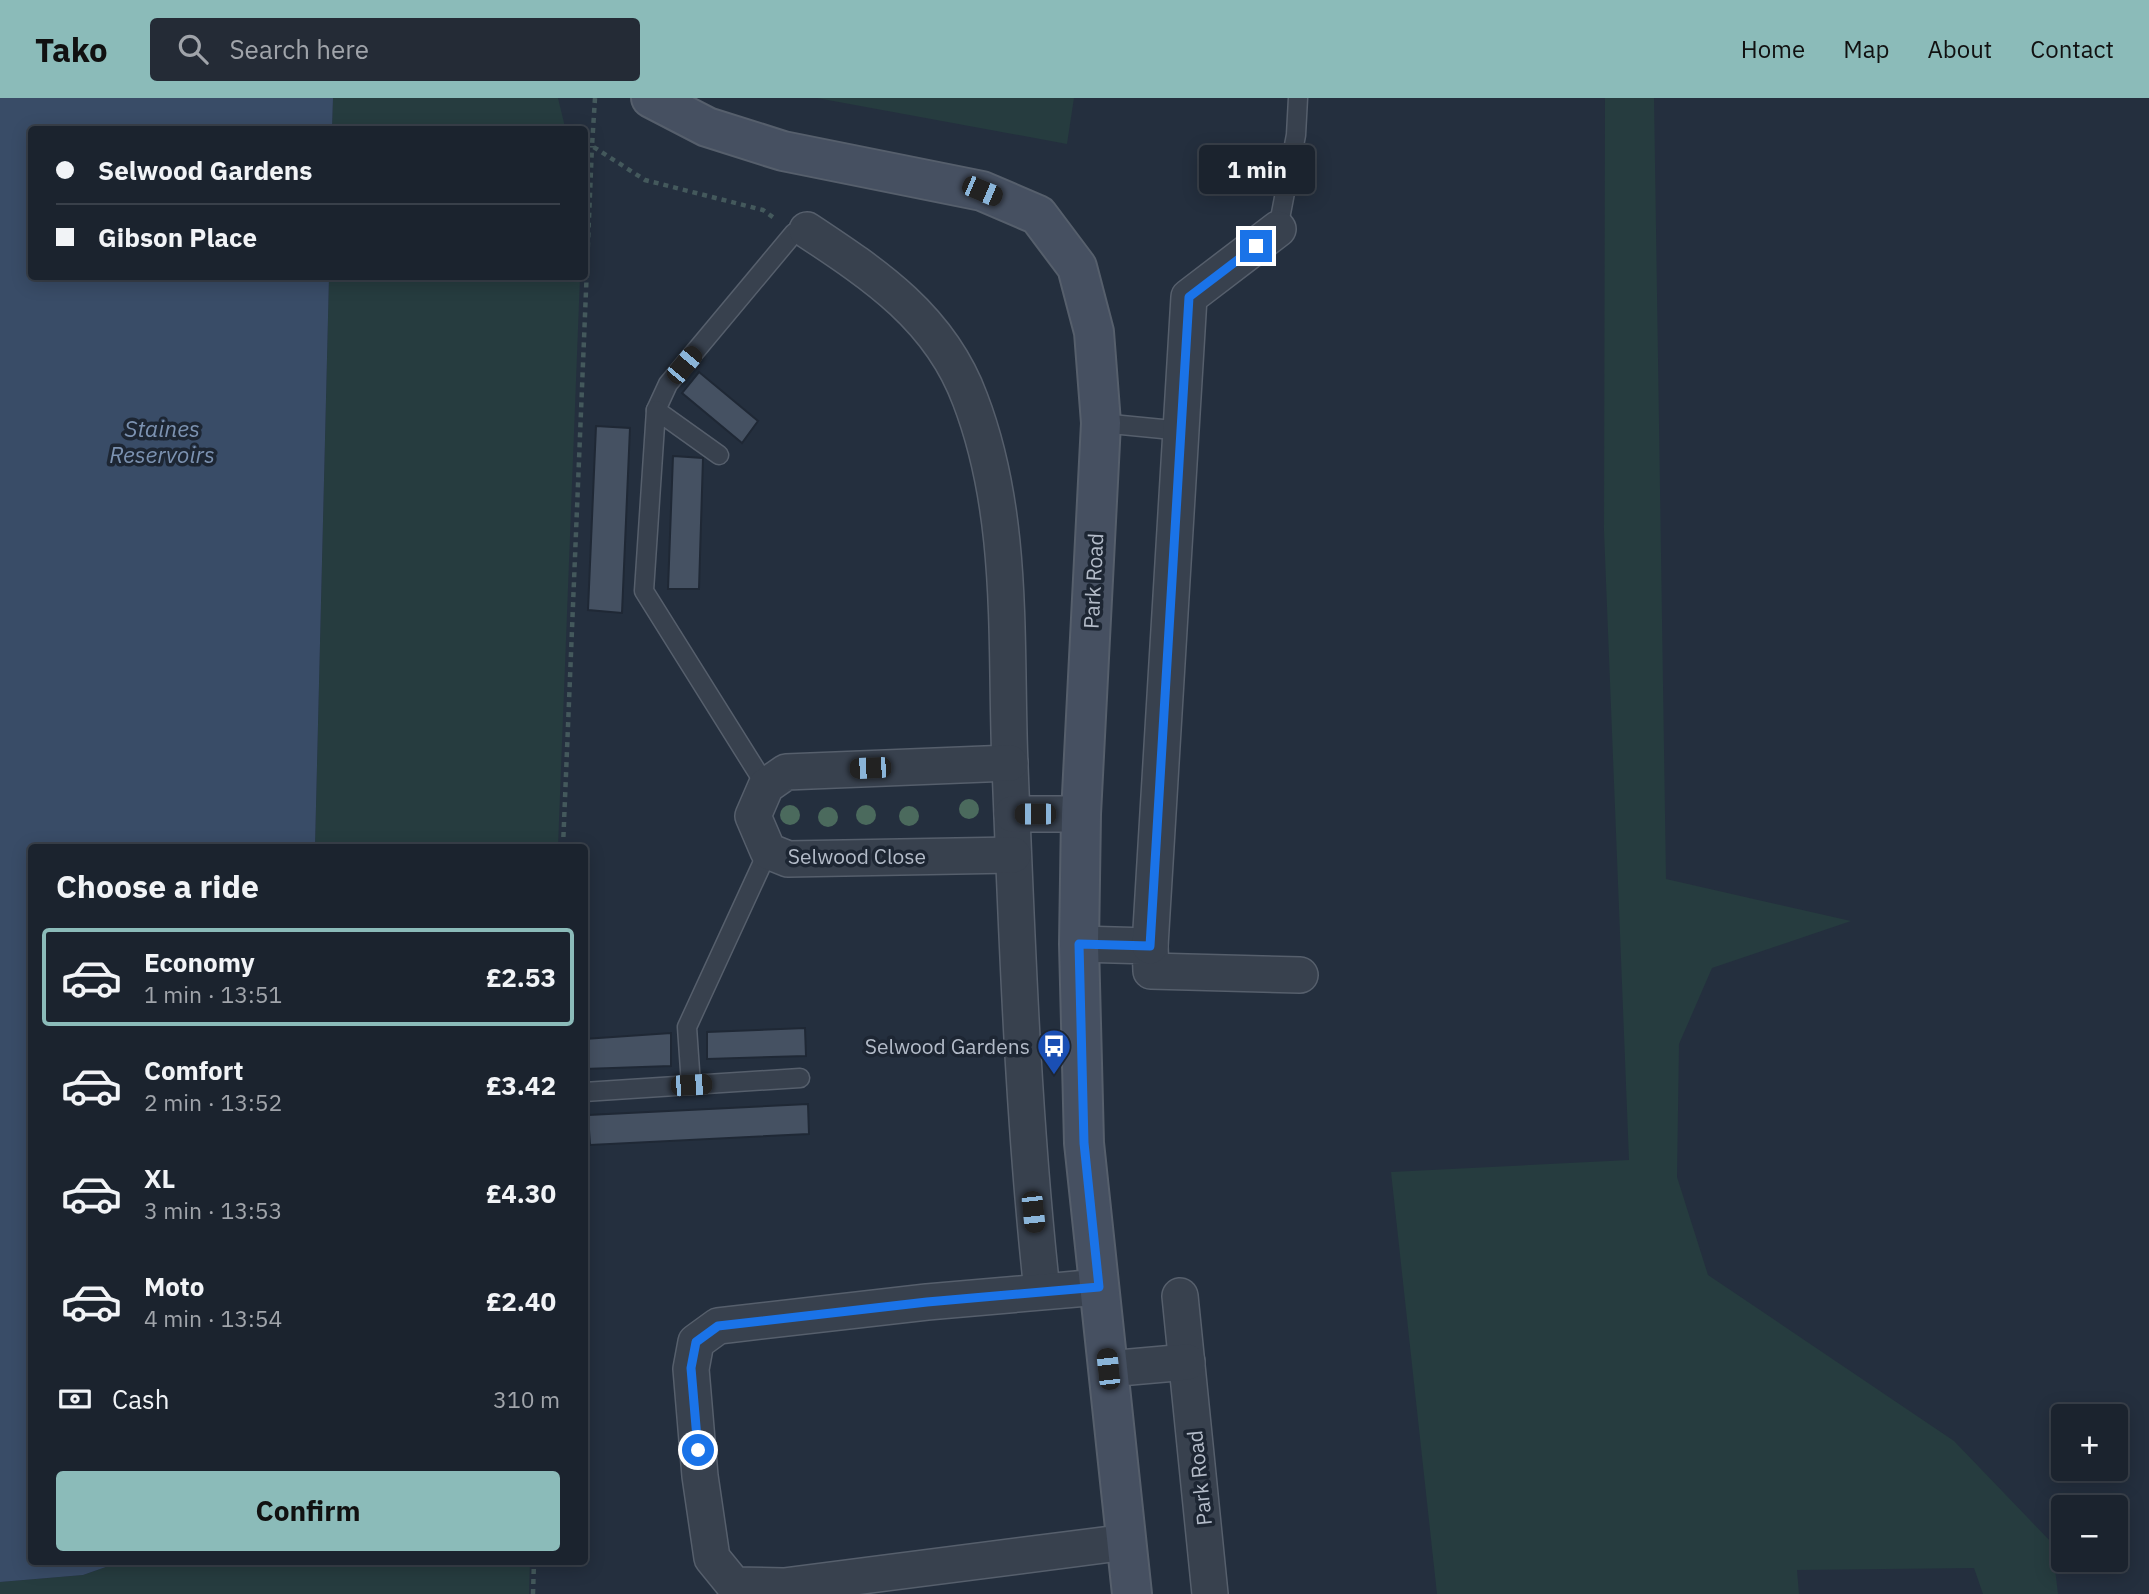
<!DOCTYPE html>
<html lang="en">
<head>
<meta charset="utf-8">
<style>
	:root { --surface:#1b232e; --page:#242b36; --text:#f1f3f6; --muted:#a0a4aa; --line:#39404a; --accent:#8bbbb9 }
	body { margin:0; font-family:"IBM Plex Sans",sans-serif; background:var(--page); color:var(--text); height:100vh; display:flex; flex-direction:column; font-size:26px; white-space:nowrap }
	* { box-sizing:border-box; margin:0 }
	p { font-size:23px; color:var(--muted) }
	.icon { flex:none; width:38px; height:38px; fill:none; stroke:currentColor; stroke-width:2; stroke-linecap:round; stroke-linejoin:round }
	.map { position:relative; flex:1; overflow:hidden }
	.sheet { position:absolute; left:28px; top:746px; width:560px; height:721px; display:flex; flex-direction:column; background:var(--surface); border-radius:7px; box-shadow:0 4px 18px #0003,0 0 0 2px var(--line) }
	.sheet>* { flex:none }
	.top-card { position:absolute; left:28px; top:28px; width:560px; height:154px; border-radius:7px; box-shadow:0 4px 18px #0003,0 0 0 2px var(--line); display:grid; align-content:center; height:154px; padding:0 28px; background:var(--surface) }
	.fabs { position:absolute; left:2051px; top:1306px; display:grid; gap:14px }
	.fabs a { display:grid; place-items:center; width:77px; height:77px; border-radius:7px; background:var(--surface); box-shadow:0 4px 18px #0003,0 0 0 2px var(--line); font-size:35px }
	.end { position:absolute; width:32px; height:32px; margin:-16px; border:9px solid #1a73e8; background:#fff; box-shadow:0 0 0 4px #fff }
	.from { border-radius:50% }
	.bubble { position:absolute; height:49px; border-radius:7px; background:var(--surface); box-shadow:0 4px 18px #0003,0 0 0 2px var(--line); font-size:23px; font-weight:700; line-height:49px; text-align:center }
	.car { position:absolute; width:21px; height:42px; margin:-21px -10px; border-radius:9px; box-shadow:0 0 5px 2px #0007; background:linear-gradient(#222 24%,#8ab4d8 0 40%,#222 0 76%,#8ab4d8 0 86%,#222 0) }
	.top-card b { display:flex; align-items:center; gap:24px; height:66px; font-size:26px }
	.top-card b+b { border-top:2px solid var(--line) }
	.top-card i { width:18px; height:18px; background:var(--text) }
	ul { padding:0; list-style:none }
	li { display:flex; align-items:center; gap:21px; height:98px; margin:0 14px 10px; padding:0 14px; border:4px solid transparent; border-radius:7px }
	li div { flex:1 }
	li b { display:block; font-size:26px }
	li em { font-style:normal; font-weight:700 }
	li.current { border-color:var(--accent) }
	li>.icon { width:63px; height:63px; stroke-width:1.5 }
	h2 { padding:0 28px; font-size:32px; line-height:84px }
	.pay { display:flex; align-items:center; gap:18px; height:77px; padding:0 28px; font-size:26px }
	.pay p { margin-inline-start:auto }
	.cta { display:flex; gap:14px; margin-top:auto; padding:14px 28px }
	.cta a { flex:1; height:80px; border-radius:7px; background:var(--accent); color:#111; font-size:28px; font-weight:700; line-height:80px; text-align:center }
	header { display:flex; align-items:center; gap:42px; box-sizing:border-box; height:98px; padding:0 35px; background:var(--accent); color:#111 }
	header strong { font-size:33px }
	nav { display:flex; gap:38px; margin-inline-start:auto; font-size:24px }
	.search { width:490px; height:63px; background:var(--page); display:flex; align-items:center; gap:18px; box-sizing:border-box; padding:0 24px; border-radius:7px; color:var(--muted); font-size:26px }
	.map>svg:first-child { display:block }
</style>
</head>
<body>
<header>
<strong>Tako</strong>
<div class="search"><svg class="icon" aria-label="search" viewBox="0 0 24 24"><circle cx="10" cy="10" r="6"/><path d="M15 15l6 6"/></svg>Search here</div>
<nav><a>Home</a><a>Map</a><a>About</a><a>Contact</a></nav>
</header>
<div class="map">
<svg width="2149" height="1496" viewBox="0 0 2149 1496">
	<rect width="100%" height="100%" fill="#242f3e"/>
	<g fill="#263c3f">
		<path d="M333,0H558L565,29L586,28L585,68L584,32H332Z"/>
		<path d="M817,0H1074L1067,46Z"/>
		<path d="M1605,0H1654L1666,781L1851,823L1712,870L1679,946L1677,1079L1708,1177L1954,1343L2052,1445L2058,1496H1983L1974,1470L1797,1472L1799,1496H1437L1391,1074L1629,1062L1604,433Z"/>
		<path d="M329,179H580L558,749H315Z"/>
		<path d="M123,1463H530L529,1496H0V1484L83,1477Z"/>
	</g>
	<path fill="#394c67" d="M0,0H333L332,31L32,32V178L329,179L315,749H32V1463H123L83,1477L0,1484Z"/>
	<g fill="#455162" stroke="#1f2835" stroke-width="2">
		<path d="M699,274L758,323L742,345L682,295Z"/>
		<path d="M596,328L630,330L622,515L588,512Z"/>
		<path d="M673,358L703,360L699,491H668Z"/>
		<path d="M805,930L806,958L707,961V934Z"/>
		<path d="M671,935V968L584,971V941Z"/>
		<path d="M808,1006L809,1036L590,1047L588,1017Z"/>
	</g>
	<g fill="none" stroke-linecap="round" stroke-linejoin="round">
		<g stroke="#565f6c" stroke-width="21">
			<g id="service">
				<path d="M1278,131L1296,37L1298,0"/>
				<path d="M656,312L668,286L794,135L807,132"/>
				<path d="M1101,325L1183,333"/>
				<path d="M719,357L656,312L644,493L766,688"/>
				<path d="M691,987L687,929L768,753"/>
				<path d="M584,994L800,980"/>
			</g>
		</g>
		<g stroke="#565f6c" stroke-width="38">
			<g id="minor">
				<path d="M807,132C875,177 940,220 970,301C1015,418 1005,545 1010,668C1017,843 1023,1019 1042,1193"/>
				<path d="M1010,665L786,674L766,688L753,718L768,753L788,761L1013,757"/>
				<path d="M1012,716H1081"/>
				<path d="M1079,846L1150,848L1151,873L1300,877"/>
				<path d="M1150,848L1189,199L1278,131"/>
				<path d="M1099,1189L927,1204L718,1228L696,1244L691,1271L700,1378L712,1460L734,1487L784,1488L1127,1444"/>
				<path d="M1180,1198L1210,1496"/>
				<path d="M1108,1271L1187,1264"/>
			</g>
		</g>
		<g stroke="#565f6c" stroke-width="42">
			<path id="secondary" d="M651,0L707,29L783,53L982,93L1038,117L1077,169L1094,234L1101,325L1081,716L1079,846L1084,1045L1132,1496"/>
		</g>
		<g stroke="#44595c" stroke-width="4.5" stroke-dasharray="5 5" stroke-linecap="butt">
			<path d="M595,0L592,48L645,82L763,112L774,120"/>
			<path d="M563,749L592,48"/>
			<path d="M533,1496L534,1463"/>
		</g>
		<use href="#service" stroke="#38414e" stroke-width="18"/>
		<use href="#minor" stroke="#38414e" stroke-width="35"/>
		<use href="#secondary" stroke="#465061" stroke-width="38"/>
	</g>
	<g fill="#4b6a5d">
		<circle cx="969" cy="711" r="10"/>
		<circle cx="790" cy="717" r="10"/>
		<circle cx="866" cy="717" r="10"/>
		<circle cx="909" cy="718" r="10"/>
		<circle cx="828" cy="719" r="10"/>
	</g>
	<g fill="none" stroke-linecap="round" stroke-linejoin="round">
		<path stroke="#1a73e8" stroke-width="9" d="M698,1352L691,1270L696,1244L718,1228L927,1204L1099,1189L1084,1045L1079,846L1150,848L1189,199L1256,148"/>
	</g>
	<defs>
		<g id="bus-pin" transform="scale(1.75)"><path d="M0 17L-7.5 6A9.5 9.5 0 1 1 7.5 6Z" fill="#1a4fb4" stroke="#1d2633"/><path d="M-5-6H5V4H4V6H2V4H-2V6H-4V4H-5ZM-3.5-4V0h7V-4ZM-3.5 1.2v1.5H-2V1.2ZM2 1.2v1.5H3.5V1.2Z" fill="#fff"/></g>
	</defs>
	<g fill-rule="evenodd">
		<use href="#bus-pin" x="1054" y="948"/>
	</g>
	<g text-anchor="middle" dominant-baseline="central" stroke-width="7" stroke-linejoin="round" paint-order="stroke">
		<g font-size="21" fill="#b4bcc9" stroke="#1d2633">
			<text transform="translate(1093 483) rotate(-87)">Park Road</text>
			<text x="857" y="758">Selwood Close</text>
			<text transform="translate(1199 1380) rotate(-96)">Park Road</text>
		</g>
		<g font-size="21" fill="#b4bcc9" stroke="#1d2633" text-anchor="end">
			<text x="1030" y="948">Selwood Gardens</text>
		</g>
		<g font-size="23" font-style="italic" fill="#7c92b1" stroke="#1d2633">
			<text x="162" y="330">Staines<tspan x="162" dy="26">Reservoirs</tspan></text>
		</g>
	</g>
</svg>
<div class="fabs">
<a>+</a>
<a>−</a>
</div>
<i class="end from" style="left:698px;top:1352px"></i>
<i class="end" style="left:1256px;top:148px"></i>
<div class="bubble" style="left:1199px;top:47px;width:116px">1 min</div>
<i class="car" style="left:982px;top:93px;rotate:113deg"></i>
<i class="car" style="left:684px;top:267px;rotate:40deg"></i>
<i class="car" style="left:870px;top:670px;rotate:268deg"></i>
<i class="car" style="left:1035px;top:716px;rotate:270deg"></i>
<i class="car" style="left:691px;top:987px;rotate:87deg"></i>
<i class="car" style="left:1033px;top:1114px;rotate:174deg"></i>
<i class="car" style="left:1108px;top:1271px;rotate:354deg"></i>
<div class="top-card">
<b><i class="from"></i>Selwood Gardens</b>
<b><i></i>Gibson Place</b>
</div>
<section class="sheet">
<h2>Choose a ride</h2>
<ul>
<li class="current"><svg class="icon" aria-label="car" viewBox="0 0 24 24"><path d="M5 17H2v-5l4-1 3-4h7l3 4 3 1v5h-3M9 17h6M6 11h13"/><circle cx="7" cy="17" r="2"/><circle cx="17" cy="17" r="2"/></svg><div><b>Economy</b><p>1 min · 13:51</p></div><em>£2.53</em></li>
<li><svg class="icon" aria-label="car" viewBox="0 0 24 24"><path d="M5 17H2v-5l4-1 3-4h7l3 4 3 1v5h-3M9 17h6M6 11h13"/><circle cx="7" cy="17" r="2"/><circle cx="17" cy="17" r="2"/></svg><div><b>Comfort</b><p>2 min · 13:52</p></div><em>£3.42</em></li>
<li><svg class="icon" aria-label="car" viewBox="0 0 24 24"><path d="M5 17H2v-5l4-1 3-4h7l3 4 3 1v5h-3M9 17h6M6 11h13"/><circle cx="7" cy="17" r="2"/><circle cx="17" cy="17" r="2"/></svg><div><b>XL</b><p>3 min · 13:53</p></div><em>£4.30</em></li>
<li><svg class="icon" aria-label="car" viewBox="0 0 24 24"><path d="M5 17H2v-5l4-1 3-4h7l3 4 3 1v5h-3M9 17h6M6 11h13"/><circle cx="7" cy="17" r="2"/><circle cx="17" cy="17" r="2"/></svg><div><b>Moto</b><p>4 min · 13:54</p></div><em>£2.40</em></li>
</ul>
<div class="pay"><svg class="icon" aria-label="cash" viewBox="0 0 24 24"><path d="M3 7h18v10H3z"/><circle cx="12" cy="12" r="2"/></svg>Cash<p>310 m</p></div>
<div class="cta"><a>Confirm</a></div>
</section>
</div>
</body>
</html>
